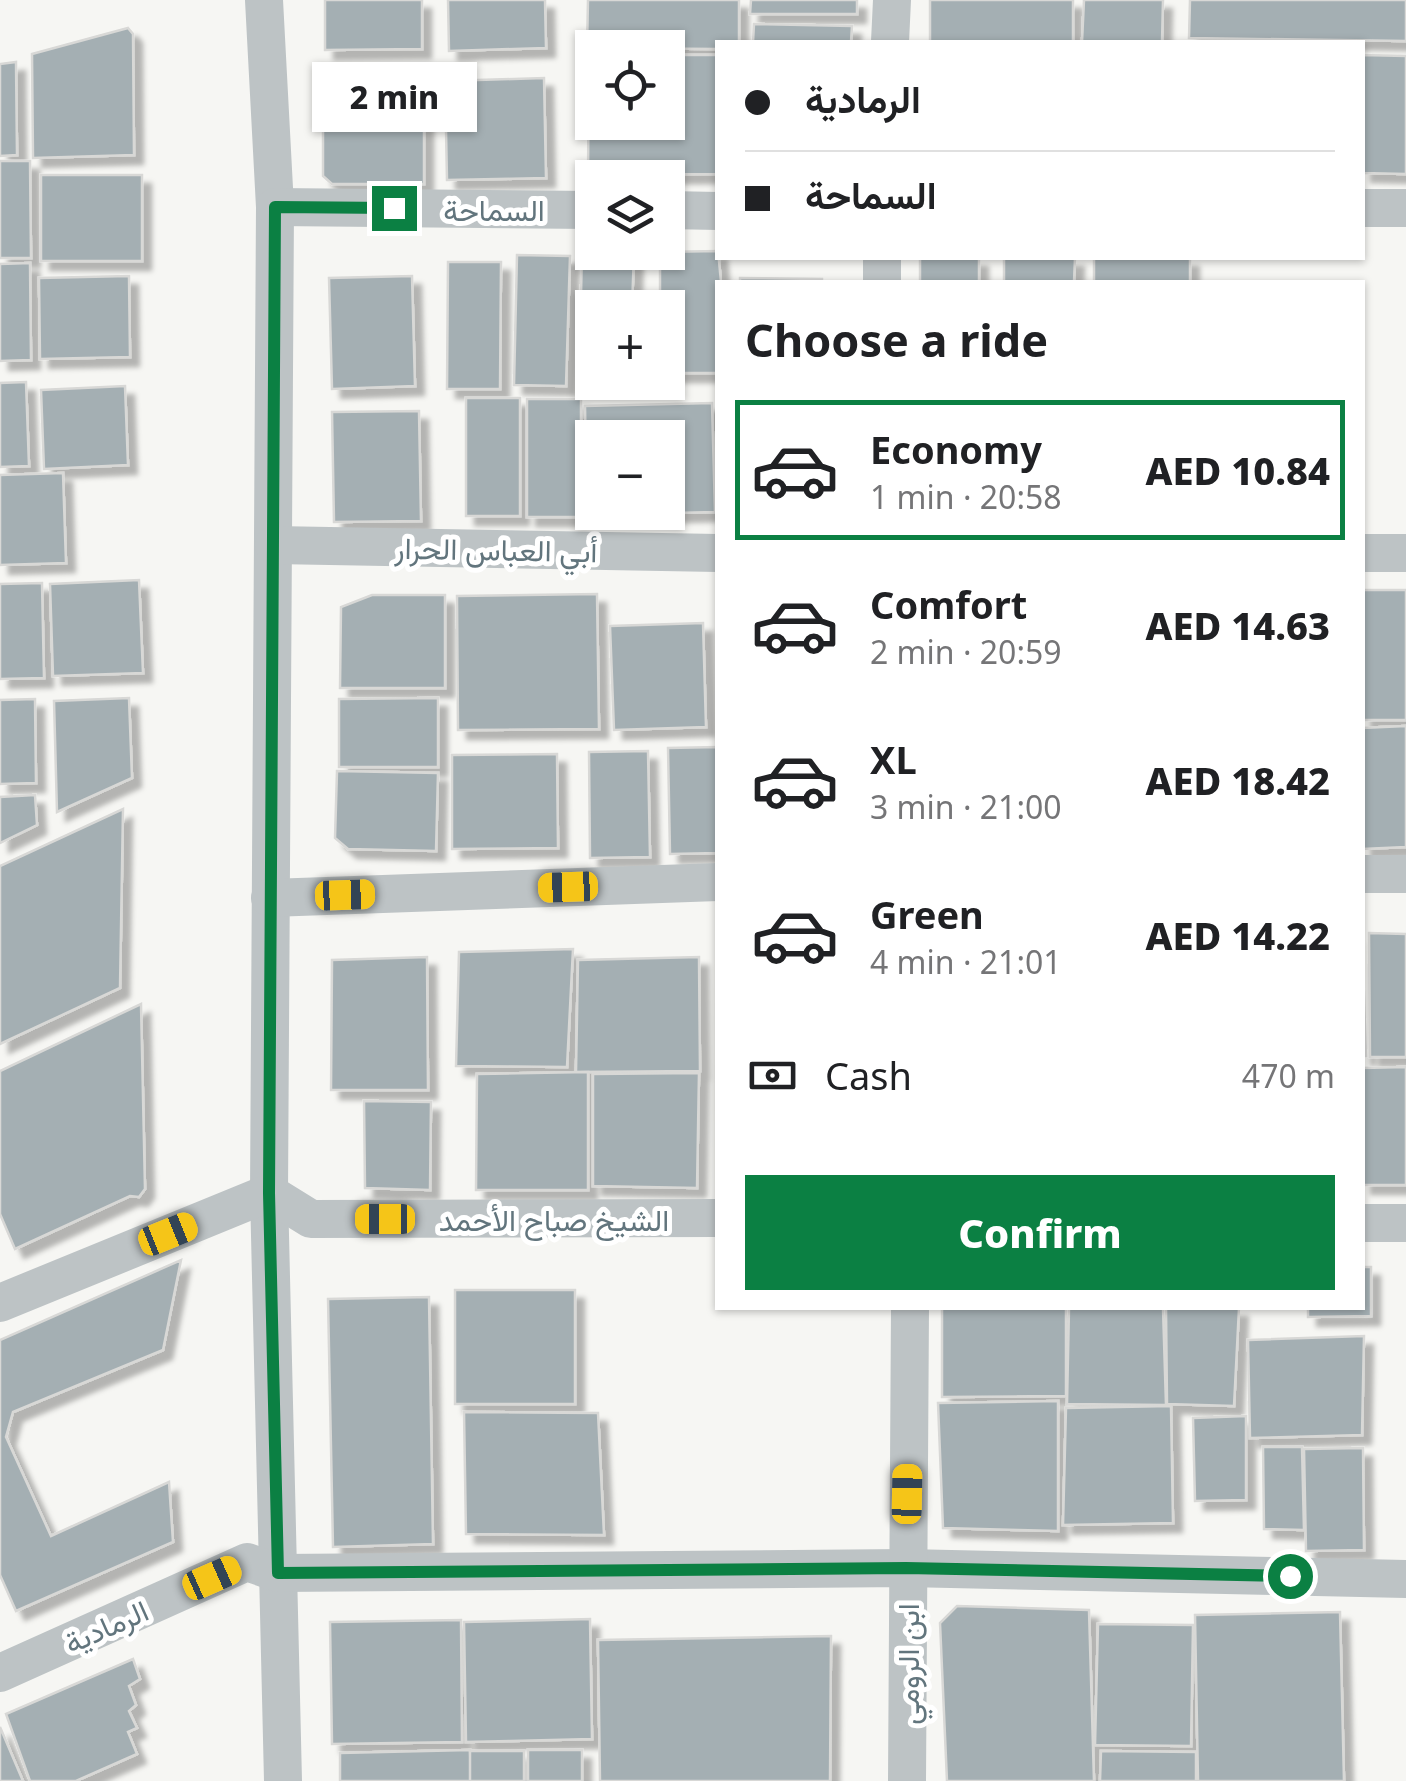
<!DOCTYPE html>
<html lang="en">
<head>
<meta charset="utf-8">
<style>
	:root { --surface:#fff; --page:#f2f2f2; --text:#202124; --muted:#757577; --line:#e0e0e0; --accent:#0b8043 }
	body { margin:0; font-family:"Noto Sans",Vazirmatn,sans-serif; background:var(--page); color:var(--text); height:100vh; display:flex; flex-direction:column; font-size:38px; white-space:nowrap }
	* { box-sizing:border-box; margin:0 }
	p { font-size:32px; color:var(--muted) }
	.icon { flex:none; width:55px; height:55px; fill:none; stroke:currentColor; stroke-width:2; stroke-linecap:round; stroke-linejoin:round }
	.map { position:relative; flex:1; overflow:hidden }
	.sheet { position:absolute; left:715px; top:280px; width:650px; height:1030px; display:flex; flex-direction:column; background:var(--surface); border-radius:0px; box-shadow:0 2px 8px #0004 }
	.sheet>* { flex:none }
	.banner { position:absolute; left:715px; top:40px; width:650px; height:220px; border-radius:0px; box-shadow:0 2px 8px #0004; display:grid; align-content:center; height:220px; padding:0 30px; background:var(--surface) }
	.buttons { position:absolute; left:575px; top:30px; display:grid; gap:20px }
	.buttons a { display:grid; place-items:center; width:110px; height:110px; border-radius:0px; background:var(--surface); box-shadow:0 2px 8px #0004; font-size:50px }
	.end { position:absolute; width:45px; height:45px; margin:-22px; border:12px solid #0b8043; background:#fff; box-shadow:0 0 0 5px #fff }
	.from { border-radius:50% }
	.bubble { position:absolute; height:70px; border-radius:0px; background:var(--surface); box-shadow:0 2px 8px #0004; font-size:32px; font-weight:800; line-height:70px; text-align:center }
	.car { position:absolute; width:30px; height:60px; margin:-30px -15px; border-radius:12px; box-shadow:0 0 8px 2px #0007; background:linear-gradient(#f5c518 24%,#345 0 40%,#f5c518 0 76%,#345 0 86%,#f5c518 0) }
	.banner b { display:flex; align-items:center; gap:35px; height:95px; font-size:38px }
	.banner b+b { border-top:2px solid var(--line) }
	.banner i { width:25px; height:25px; background:var(--text) }
	ul { padding:0; list-style:none }
	li { display:flex; align-items:center; gap:30px; height:140px; margin:0 20px 15px; padding:0 10px; border:5px solid transparent; border-radius:0px }
	li div { flex:1 }
	li b { display:block; font-size:38px }
	li em { font-style:normal; font-weight:800 }
	li.active { border-color:var(--accent) }
	li>.icon { width:90px; height:90px; stroke-width:1.5 }
	h2 { padding:0 30px; font-size:45px; line-height:120px }
	.pay { display:flex; align-items:center; gap:25px; height:110px; padding:0 30px; font-size:38px }
	.pay p { margin-inline-start:auto }
	.action { display:flex; gap:20px; margin-top:auto; padding:20px 30px }
	.action a { flex:1; height:115px; border-radius:0px; background:var(--accent); color:#fff; font-size:40px; font-weight:800; line-height:115px; text-align:center }
	.map>svg:first-child { display:block }
</style>
</head>
<body>
<div class="map">
<svg width="1406" height="1781" viewBox="0 0 1406 1781">
	<defs>
		<filter id="shadow"><feDropShadow dx="9" dy="9" stdDeviation="2.5" flood-color="#0004"/></filter>
	</defs>
	<rect width="100%" height="100%" fill="#f6f6f3"/>
	<g fill="#a4afb3" stroke="#d8d8d6" stroke-width="2.5" fill-rule="evenodd" filter="url(#shadow)">
		<path d="M325,0H422V49L325,50Z"/>
		<path d="M448,0H545L546,48L449,51Z"/>
		<path d="M588,0H739V42H718V49L587,48Z"/>
		<path d="M751,0H857V14H750Z"/>
		<path d="M930,0H1073V41L930,42Z"/>
		<path d="M1084,0H1163L1162,42H1082Z"/>
		<path d="M1190,0H1406V41L1189,38Z"/>
		<path d="M754,24L852,26L851,42H753Z"/>
		<path d="M128,28L133,34L134,155L33,158L32,54Z"/>
		<path d="M589,54H592V122H668V55H718V174L588,175Z"/>
		<path d="M1362,55L1406,56V174L1362,173Z"/>
		<path d="M16,62L17,155L0,156V64Z"/>
		<path d="M323,77H424V184H332L323,176Z"/>
		<path d="M544,78L546,178L447,180L445,81Z"/>
		<path d="M0,161H30L31,258H0Z"/>
		<rect x="41" y="175" width="101" height="86"/>
		<path d="M582,250L634,252L632,308H592V382L630,385H579Z"/>
		<path d="M718,251L721,282H718V373H668V308H660V252Z"/>
		<path d="M517,255L570,256L566,386L514,385Z"/>
		<rect x="920" y="258" width="59" height="24"/>
		<path d="M1004,258H1075L1074,282H1004Z"/>
		<rect x="1094" y="258" width="96" height="24"/>
		<path d="M448,262H501L500,389H447Z"/>
		<path d="M30,263L31,360L0,361V264Z"/>
		<path d="M129,276L130,357L40,359L39,278Z"/>
		<path d="M412,276L415,386L332,389L329,278Z"/>
		<path d="M740,278L822,279V282H740Z"/>
		<path d="M26,382L29,466L0,467V383Z"/>
		<path d="M125,386L128,465L44,469L41,390Z"/>
		<rect x="466" y="398" width="54" height="118"/>
		<rect x="527" y="399" width="54" height="118"/>
		<path d="M712,403L715,512L587,515L585,406ZM592,438H668V512H592Z"/>
		<path d="M419,411L421,521L334,522L332,412Z"/>
		<path d="M63,473L66,563L0,565V475Z"/>
		<path d="M139,580L143,673L53,676L50,584Z"/>
		<path d="M42,583L44,678L0,679V584Z"/>
		<rect x="1362" y="590" width="44" height="130"/>
		<path d="M597,594L599,729L458,730L457,596Z"/>
		<path d="M372,595H445V688H340L341,607Z"/>
		<path d="M703,623L706,727L614,730L610,626Z"/>
		<path d="M129,698L132,778L57,812L54,701Z"/>
		<path d="M438,698V767H339V699Z"/>
		<path d="M35,699L36,783L0,784V700Z"/>
		<path d="M1406,726V847L1362,849V728Z"/>
		<path d="M718,747V853L670,854L668,748Z"/>
		<path d="M648,751L650,857L590,858L589,752Z"/>
		<path d="M557,754L558,848L452,849V755Z"/>
		<path d="M337,771L438,773L436,851L348,849L335,838Z"/>
		<path d="M35,795L37,825L0,843V797Z"/>
		<path d="M123,809L120,988L0,1044V866Z"/>
		<path d="M1369,933L1406,934V1057H1370Z"/>
		<path d="M1362,934L1366,1056H1362Z"/>
		<path d="M573,949L567,1067L456,1066L459,952Z"/>
		<path d="M427,957L428,1090H331L332,960Z"/>
		<path d="M699,957L700,1071L576,1072L578,960Z"/>
		<path d="M141,1004L145,1189L139,1197L130,1196L15,1249L0,1214V1071Z"/>
		<path d="M1406,1067V1185H1362V1068Z"/>
		<path d="M588,1072V1190H476L477,1074Z"/>
		<path d="M699,1073L697,1188L593,1186V1074Z"/>
		<path d="M364,1101L431,1102L430,1190L365,1188Z"/>
		<path d="M181,1260L163,1350L13,1412L6,1437L51,1536L169,1482L173,1542L16,1611L0,1575V1340Z"/>
		<path d="M1362,1267H1371V1316L1308,1317V1308H1362Z"/>
		<rect x="455" y="1290" width="120" height="114"/>
		<path d="M429,1297L433,1544L333,1547L328,1299Z"/>
		<path d="M942,1308H1066V1396L942,1397Z"/>
		<path d="M1069,1308H1163L1166,1405L1067,1404Z"/>
		<path d="M1166,1308H1239L1234,1406L1167,1404Z"/>
		<path d="M1364,1336L1362,1435L1250,1438L1248,1340Z"/>
		<path d="M1058,1401V1531L943,1528L938,1403Z"/>
		<path d="M1171,1406L1173,1523L1063,1525L1066,1408Z"/>
		<path d="M464,1412L598,1413L604,1535L466,1534Z"/>
		<path d="M1246,1416V1500L1195,1501L1193,1418Z"/>
		<path d="M1263,1447H1302L1304,1530L1264,1529Z"/>
		<path d="M1363,1448L1364,1550L1306,1551L1304,1449Z"/>
		<path d="M957,1606L1089,1610L1094,1781H947L940,1623Z"/>
		<path d="M1340,1612L1344,1781H1198L1195,1615Z"/>
		<path d="M590,1619L592,1739L466,1742L464,1622Z"/>
		<path d="M461,1620L462,1742L332,1744L330,1622Z"/>
		<path d="M1098,1624L1193,1625L1191,1746L1095,1745Z"/>
		<path d="M831,1636L830,1781H600L598,1640Z"/>
		<path d="M133,1659L140,1679L129,1686L136,1705L129,1711L137,1728L128,1732L137,1754L76,1781H30L6,1714Z"/>
		<path d="M0,1727L23,1781H0Z"/>
		<path d="M470,1750L471,1781H340V1753Z"/>
		<rect x="528" y="1750" width="54" height="31"/>
		<rect x="470" y="1751" width="54" height="30"/>
		<path d="M1101,1751L1196,1752V1781H1100Z"/>
	</g>
	<g fill="none" stroke-linecap="round" stroke-linejoin="round">
		<g stroke="#bdc3c5" stroke-width="38">
			<path d="M264,0L275,207L269,1193L283,1781"/>
			<path d="M890,42L892,0"/>
			<path d="M275,207L592,210"/>
			<path d="M1362,208H1406"/>
			<path d="M668,210L718,211"/>
			<path d="M882,258V282"/>
			<path d="M274,545L718,553"/>
			<path d="M1362,553H1406"/>
			<path d="M1362,874H1406"/>
			<path d="M270,898L718,882"/>
			<path d="M1362,1223H1406"/>
			<path d="M0,1303L269,1193L311,1219L718,1218"/>
			<path d="M0,1673L247,1562L278,1573L906,1568L1406,1579"/>
			<path d="M907,1781L910,1308"/>
		</g>
	</g>
	<g fill="none" stroke-linecap="round" stroke-linejoin="round">
		<path stroke="#0b8043" stroke-width="12" d="M394,208L275,207L269,1193L278,1573L906,1568L1290,1576"/>
	</g>
	<g text-anchor="middle" dominant-baseline="central" stroke-width="10" stroke-linejoin="round" paint-order="stroke">
		<g font-size="30" fill="#62757d" stroke="#fff">
			<text x="494" y="209">السماحة</text>
			<text transform="translate(496 549) rotate(1)">أبي العباس الحرار</text>
			<text x="554" y="1219">الشيخ صباح الأحمد</text>
			<text transform="translate(106 1626) rotate(-24)">الرمادية</text>
			<text transform="translate(907 1664) rotate(-90)">ابن الرومي</text>
		</g>
	</g>
</svg>
<div class="buttons">
<a><svg class="icon" aria-label="locate" viewBox="0 0 24 24"><circle cx="12" cy="12" r="6"/><path d="M12 2v4M12 18v4M2 12h4M18 12h4"/></svg></a>
<a><svg class="icon" aria-label="layers" viewBox="0 0 24 24"><path d="M12 4l9 5-9 5-9-5zM3 14l9 5 9-5"/></svg></a>
<a>+</a>
<a>−</a>
</div>
<i class="end from" style="left:1290px;top:1576px"></i>
<i class="end" style="left:394px;top:208px"></i>
<div class="bubble" style="left:312px;top:62px;width:165px">2 min</div>
<i class="car" style="left:568px;top:887px;rotate:268deg"></i>
<i class="car" style="left:345px;top:895px;rotate:88deg"></i>
<i class="car" style="left:385px;top:1219px;rotate:270deg"></i>
<i class="car" style="left:168px;top:1234px;rotate:68deg"></i>
<i class="car" style="left:907px;top:1494px;rotate:1deg"></i>
<i class="car" style="left:212px;top:1578px;rotate:66deg"></i>
<div class="banner">
<b><i class="from"></i>الرمادية</b>
<b><i></i>السماحة</b>
</div>
<section class="sheet">
<h2>Choose a ride</h2>
<ul>
<li class="active"><svg class="icon" aria-label="car" viewBox="0 0 24 24"><path d="M5 17H2v-5l4-1 3-4h7l3 4 3 1v5h-3M9 17h6M6 11h13"/><circle cx="7" cy="17" r="2"/><circle cx="17" cy="17" r="2"/></svg><div><b>Economy</b><p>1 min · 20:58</p></div><em>AED 10.84</em></li>
<li><svg class="icon" aria-label="car" viewBox="0 0 24 24"><path d="M5 17H2v-5l4-1 3-4h7l3 4 3 1v5h-3M9 17h6M6 11h13"/><circle cx="7" cy="17" r="2"/><circle cx="17" cy="17" r="2"/></svg><div><b>Comfort</b><p>2 min · 20:59</p></div><em>AED 14.63</em></li>
<li><svg class="icon" aria-label="car" viewBox="0 0 24 24"><path d="M5 17H2v-5l4-1 3-4h7l3 4 3 1v5h-3M9 17h6M6 11h13"/><circle cx="7" cy="17" r="2"/><circle cx="17" cy="17" r="2"/></svg><div><b>XL</b><p>3 min · 21:00</p></div><em>AED 18.42</em></li>
<li><svg class="icon" aria-label="car" viewBox="0 0 24 24"><path d="M5 17H2v-5l4-1 3-4h7l3 4 3 1v5h-3M9 17h6M6 11h13"/><circle cx="7" cy="17" r="2"/><circle cx="17" cy="17" r="2"/></svg><div><b>Green</b><p>4 min · 21:01</p></div><em>AED 14.22</em></li>
</ul>
<div class="pay"><svg class="icon" aria-label="cash" viewBox="0 0 24 24"><path d="M3 7h18v10H3z"/><circle cx="12" cy="12" r="2"/></svg>Cash<p>470 m</p></div>
<div class="action"><a>Confirm</a></div>
</section>
</div>
</body>
</html>
